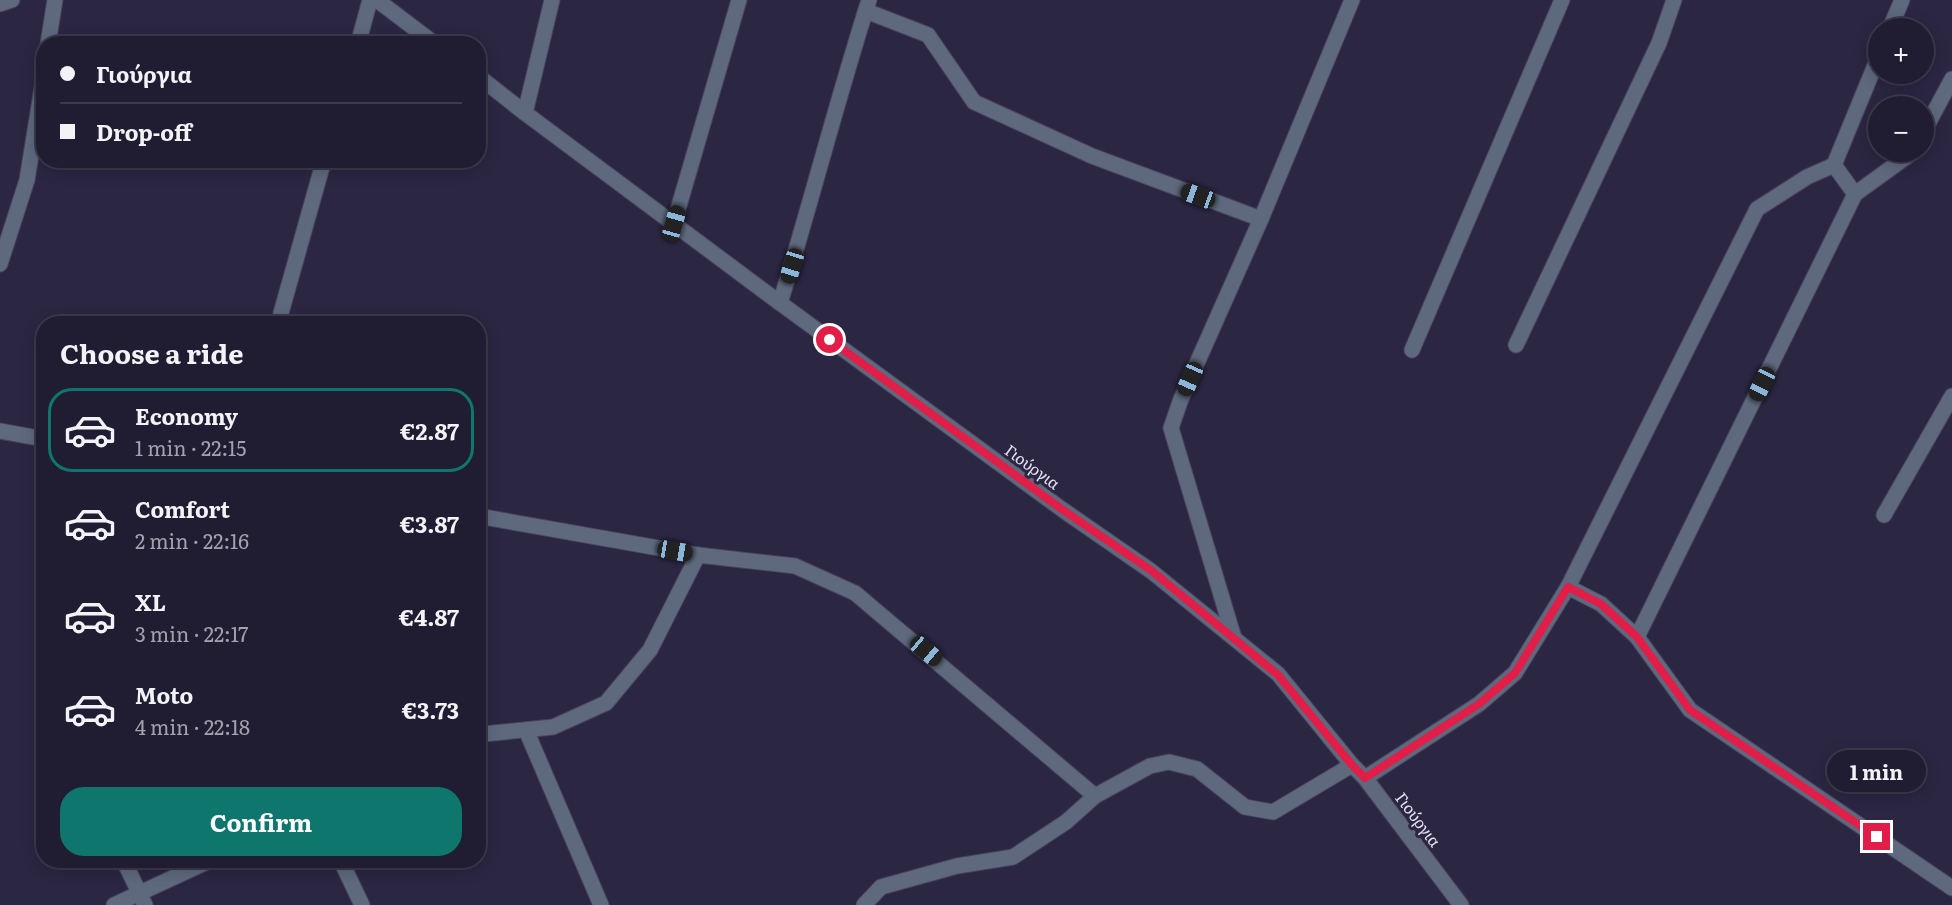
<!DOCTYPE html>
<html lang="en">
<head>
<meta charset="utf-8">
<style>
	:root { --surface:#201c32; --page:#2d293e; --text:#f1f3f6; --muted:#a2a1ac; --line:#3d3a4d; --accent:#0f766e }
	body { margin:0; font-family:Literata,serif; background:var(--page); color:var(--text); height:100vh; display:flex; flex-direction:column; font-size:22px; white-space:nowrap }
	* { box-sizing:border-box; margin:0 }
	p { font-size:20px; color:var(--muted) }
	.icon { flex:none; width:33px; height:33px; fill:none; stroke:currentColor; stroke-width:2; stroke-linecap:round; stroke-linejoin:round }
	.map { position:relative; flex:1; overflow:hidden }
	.panel { position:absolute; left:36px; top:316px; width:450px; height:552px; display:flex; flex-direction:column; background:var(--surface); border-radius:24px; box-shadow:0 3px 15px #0003,0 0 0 2px var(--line) }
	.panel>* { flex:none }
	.banner { position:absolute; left:36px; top:36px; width:450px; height:132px; border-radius:24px; box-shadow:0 3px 15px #0003,0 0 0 2px var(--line); display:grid; align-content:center; height:132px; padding:0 24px; background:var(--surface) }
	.buttons { position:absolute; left:1868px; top:18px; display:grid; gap:12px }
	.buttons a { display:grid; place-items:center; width:66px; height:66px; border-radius:50%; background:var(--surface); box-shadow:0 3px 15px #0003,0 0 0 2px var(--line); font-size:30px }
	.end { position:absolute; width:27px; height:27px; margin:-14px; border:8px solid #e11d48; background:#fff; box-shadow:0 0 0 3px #fff }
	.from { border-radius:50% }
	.bubble { position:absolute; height:42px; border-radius:21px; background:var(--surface); box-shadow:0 3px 15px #0003,0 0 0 2px var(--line); font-size:20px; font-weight:700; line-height:42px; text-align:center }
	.car { position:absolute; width:18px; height:36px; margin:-18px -9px; border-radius:8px; box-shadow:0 0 4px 2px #0007; background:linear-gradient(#222 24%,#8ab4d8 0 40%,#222 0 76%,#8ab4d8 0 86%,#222 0) }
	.banner b { display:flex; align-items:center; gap:21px; height:57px; font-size:22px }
	.banner b+b { border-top:2px solid var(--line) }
	.banner i { width:15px; height:15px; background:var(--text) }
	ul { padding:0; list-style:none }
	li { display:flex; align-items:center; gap:18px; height:84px; margin:0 12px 9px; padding:0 12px; border:3px solid transparent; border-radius:24px }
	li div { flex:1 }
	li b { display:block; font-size:22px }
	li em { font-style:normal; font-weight:700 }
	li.active { border-color:var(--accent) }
	li>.icon { width:54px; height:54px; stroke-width:1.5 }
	h2 { padding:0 24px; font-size:27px; line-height:72px }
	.cta { display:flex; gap:12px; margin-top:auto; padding:12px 24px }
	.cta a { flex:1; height:69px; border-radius:24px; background:var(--accent); color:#fff; font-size:24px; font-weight:700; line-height:69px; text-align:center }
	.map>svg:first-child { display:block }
</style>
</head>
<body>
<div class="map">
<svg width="1952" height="905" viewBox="0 0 1952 905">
	<rect width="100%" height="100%" fill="#2b2642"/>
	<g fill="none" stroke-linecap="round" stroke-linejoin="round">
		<g stroke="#49445e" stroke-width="17">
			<g id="minor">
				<path d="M377,0L435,44"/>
				<path d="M869,0C837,100 811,203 780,303L1063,510L1151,571L1278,674L1352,765L1365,778L1461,905"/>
				<path d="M0,4L12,0"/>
				<path d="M866,11L928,35L974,102L1092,156L1261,219"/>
				<path d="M1890,28L1902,0"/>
				<path d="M48,44L55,0"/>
				<path d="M358,44L370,0"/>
				<path d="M478,76L525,113L780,303"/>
				<path d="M525,113L552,0"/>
				<path d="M1923,133L1952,79"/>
				<path d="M1855,194L1834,165L1878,58"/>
				<path d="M674,223L739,0"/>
				<path d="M0,264L27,180L44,75"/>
				<path d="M281,313L324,160"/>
				<path d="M1516,345L1659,43L1674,0"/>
				<path d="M1412,350L1562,0"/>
				<path d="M0,431L44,439"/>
				<path d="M1884,515L1952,396"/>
				<path d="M478,516L698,555"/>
				<path d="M1568,587L1601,604L1637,637L1690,710L1952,888"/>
				<path d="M1637,637L1855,194L1913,152"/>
				<path d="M1234,638L1171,428L1181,399L1261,219L1352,0"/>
				<path d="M526,730L601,905"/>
				<path d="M478,736L484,734L553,727L606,703L650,650L698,555L795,566L855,593L1095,796"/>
				<path d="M1365,778L1479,704L1515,673L1568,587L1757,209L1807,177L1834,165"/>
				<path d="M124,861L145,905"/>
				<path d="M341,861L362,905"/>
				<path d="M114,905L209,861"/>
				<path d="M864,905L881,887L957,866L1013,857L1066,822L1095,796L1150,766L1169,762L1197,769L1245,807L1273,812L1352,765"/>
			</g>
		</g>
		<use href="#minor" stroke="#5e697e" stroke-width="15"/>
	</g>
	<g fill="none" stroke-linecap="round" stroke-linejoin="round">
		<path stroke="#e11d48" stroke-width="8" d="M830,340L1063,510L1152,571L1278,675L1352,765L1365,778L1479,704L1515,673L1568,587L1601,604L1637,637L1690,710L1877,837"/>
	</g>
	<g text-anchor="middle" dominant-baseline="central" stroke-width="6" stroke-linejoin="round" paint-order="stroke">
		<g font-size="16" fill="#e4e1f4" stroke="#2b2642">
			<text transform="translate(1033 466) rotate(36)">Γιούργια</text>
			<text transform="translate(1419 819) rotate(53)">Γιούργια</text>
		</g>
	</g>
</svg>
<div class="buttons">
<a>+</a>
<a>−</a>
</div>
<i class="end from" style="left:830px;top:340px"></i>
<i class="end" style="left:1877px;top:837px"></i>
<div class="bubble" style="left:1827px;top:750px;width:99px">1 min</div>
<i class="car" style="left:1198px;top:196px;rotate:290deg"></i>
<i class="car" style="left:674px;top:223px;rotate:16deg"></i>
<i class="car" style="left:792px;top:266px;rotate:197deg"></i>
<i class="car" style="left:1190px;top:379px;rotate:204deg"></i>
<i class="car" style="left:1762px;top:384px;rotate:206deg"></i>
<i class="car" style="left:675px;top:551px;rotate:100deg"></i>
<i class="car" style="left:926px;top:651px;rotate:130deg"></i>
<div class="banner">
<b><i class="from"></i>Γιούργια</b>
<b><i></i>Drop-off</b>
</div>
<section class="panel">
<h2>Choose a ride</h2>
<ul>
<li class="active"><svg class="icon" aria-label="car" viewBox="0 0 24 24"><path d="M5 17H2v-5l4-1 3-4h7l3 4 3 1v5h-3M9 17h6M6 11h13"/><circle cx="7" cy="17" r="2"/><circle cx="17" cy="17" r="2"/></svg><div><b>Economy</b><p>1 min · 22:15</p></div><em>€2.87</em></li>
<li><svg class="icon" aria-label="car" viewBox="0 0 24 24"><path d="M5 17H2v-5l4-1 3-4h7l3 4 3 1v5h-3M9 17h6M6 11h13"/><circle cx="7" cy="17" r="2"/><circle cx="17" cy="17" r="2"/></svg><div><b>Comfort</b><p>2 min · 22:16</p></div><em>€3.87</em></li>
<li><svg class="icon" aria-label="car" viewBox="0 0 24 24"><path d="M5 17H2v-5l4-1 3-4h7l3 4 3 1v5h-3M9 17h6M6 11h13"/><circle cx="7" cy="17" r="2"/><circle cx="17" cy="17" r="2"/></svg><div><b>XL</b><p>3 min · 22:17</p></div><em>€4.87</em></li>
<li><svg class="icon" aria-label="car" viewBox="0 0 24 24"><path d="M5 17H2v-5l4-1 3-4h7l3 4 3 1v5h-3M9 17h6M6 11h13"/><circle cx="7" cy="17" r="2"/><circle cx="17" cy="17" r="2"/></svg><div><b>Moto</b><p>4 min · 22:18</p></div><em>€3.73</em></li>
</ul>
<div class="cta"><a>Confirm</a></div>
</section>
</div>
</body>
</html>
